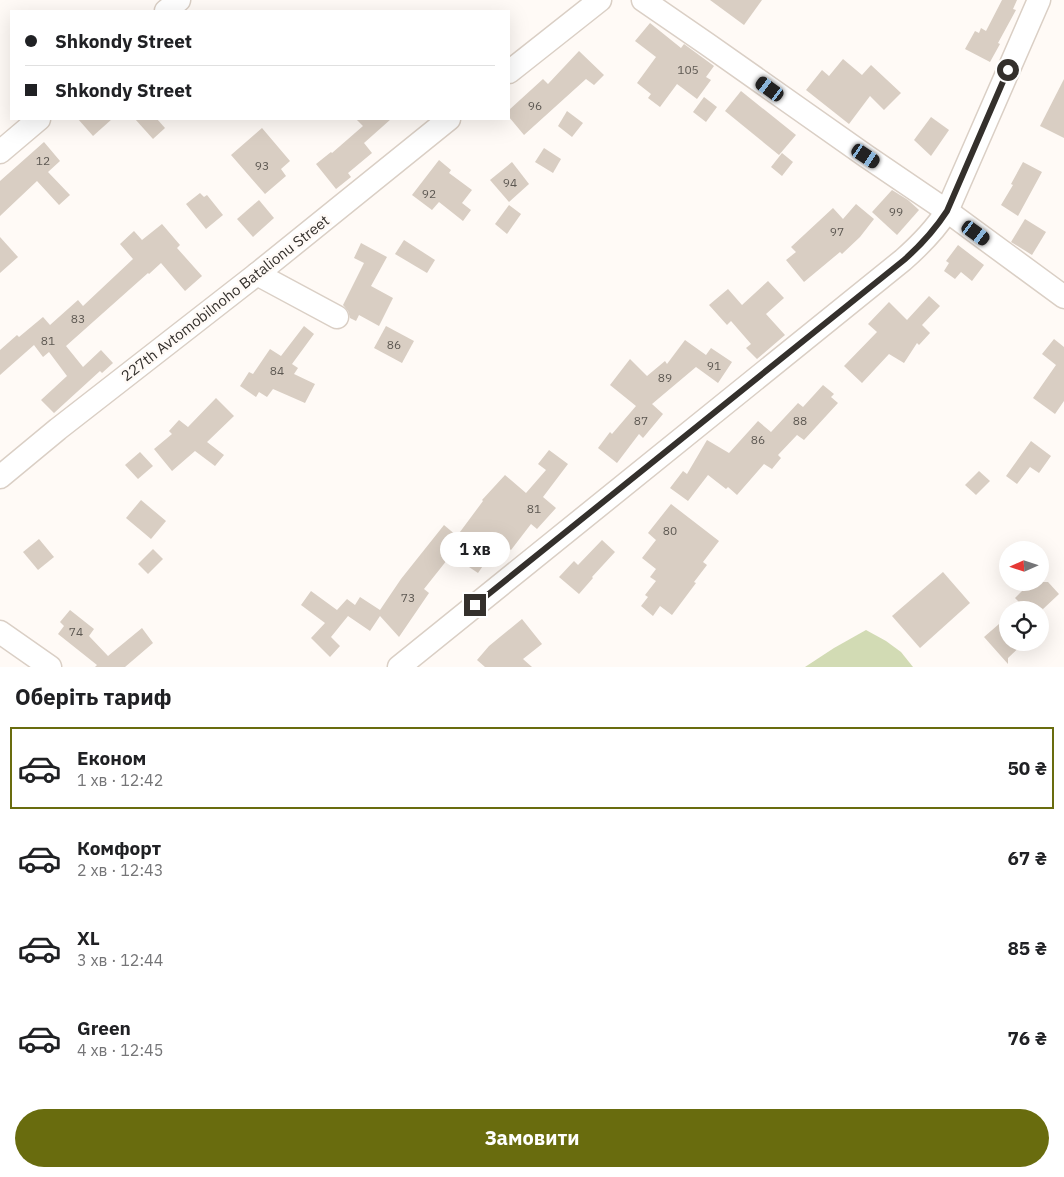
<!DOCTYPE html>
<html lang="uk">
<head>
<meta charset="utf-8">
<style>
	:root { --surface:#fff; --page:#f6f6f6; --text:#202124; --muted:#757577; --line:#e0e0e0; --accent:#696c0e }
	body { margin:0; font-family:"IBM Plex Sans",sans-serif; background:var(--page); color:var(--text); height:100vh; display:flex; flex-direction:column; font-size:19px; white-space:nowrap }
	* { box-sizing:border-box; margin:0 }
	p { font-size:16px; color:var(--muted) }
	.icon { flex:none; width:28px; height:28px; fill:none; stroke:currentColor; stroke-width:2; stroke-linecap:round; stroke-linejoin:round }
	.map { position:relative; height:667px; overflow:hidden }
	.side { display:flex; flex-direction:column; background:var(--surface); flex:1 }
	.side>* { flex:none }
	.top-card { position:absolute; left:10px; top:10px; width:500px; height:110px; border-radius:0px; box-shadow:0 5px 20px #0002; display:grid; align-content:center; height:110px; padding:0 15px; background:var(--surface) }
	.needle { width:32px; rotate:267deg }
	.buttons { position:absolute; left:999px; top:541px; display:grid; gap:10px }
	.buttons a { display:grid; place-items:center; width:50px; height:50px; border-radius:50%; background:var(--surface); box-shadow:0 5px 20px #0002; font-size:25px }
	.end { position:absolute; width:22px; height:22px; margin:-11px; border:6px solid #34302c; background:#fff; box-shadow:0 0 0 2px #fff }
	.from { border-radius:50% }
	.bubble { position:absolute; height:35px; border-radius:18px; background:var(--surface); box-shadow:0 5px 20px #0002; font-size:16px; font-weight:700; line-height:35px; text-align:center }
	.car { position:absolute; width:15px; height:30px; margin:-15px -8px; border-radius:6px; box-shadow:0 0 4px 1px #0007; background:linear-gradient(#222 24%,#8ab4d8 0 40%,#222 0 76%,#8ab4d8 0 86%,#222 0) }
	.top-card b { display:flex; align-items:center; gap:18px; height:48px; font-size:19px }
	.top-card b+b { border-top:1px solid var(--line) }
	.top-card i { width:12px; height:12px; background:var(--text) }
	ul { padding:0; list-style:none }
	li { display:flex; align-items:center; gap:15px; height:82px; margin:0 10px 8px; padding:0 5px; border:2px solid transparent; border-radius:0px }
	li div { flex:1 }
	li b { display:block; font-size:19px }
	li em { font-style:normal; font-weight:700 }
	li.selected { border-color:var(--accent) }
	li>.icon { width:45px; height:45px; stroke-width:1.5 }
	h2 { padding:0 15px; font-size:22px; line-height:60px }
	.primary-button { display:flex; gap:10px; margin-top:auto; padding:10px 15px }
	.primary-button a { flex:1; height:58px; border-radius:30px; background:var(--accent); color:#fff; font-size:20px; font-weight:700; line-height:58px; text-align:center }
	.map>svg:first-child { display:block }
</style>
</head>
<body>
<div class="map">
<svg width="1064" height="667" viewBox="0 0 1064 667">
	<rect width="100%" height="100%" fill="#fffaf6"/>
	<path fill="#d2dbb4" d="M866,630L886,641L901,652L913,667H805L834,648Z"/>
	<g fill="#d9cec3">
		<path d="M710,0H762L744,25Z"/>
		<path d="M1002,0H1017L1013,9L1016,10L998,43L1000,44L990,62L965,49L975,31L979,33L981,28L986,31Z"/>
		<path d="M650,23L681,48L684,44L714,66L706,77L711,80L697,99L677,84L660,107L648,98L651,94L637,83L656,57L635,41Z"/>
		<path d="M579,51L604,75L594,85L586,79L524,135L509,117V110L543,79L548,84Z"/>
		<path d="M843,59L862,75L871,65L901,93L884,110L870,96L849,124L806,90L822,70L829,76Z"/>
		<path d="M1064,79V138L1040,126Z"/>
		<path d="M741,91L796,135L779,155L725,111Z"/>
		<path d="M704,97L717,107L706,122L693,112Z"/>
		<path d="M567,111L583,123L572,137L558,126Z"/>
		<path d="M931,117L949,130L931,156L914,140Z"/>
		<path d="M78,119H112L93,136Z"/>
		<path d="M135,119H157L165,128L153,139Z"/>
		<path d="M356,119H391L364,143L372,153L348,173L351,177L336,189L316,164L331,152L332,153L363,126Z"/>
		<path d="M262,128L290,161L281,169L286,176L265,194L231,155Z"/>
		<path d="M44,142L60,161L48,172L70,195L59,205L37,181L0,216V181Z"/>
		<path d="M544,148L561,159L553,173L535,162Z"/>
		<path d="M782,153L793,162L782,176L771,167Z"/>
		<path d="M439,160L451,170L449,173L472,190L462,203L471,210L463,221L439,202L432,210L412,195Z"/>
		<path d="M512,162L529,184L509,202L490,180Z"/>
		<path d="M1023,162L1042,172L1018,216L1001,205L1013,185L1011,184Z"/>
		<path d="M892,190L908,200L919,210L897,235L872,212Z"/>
		<path d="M200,193L204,197L207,195L223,215L206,229L186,204Z"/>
		<path d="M259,200L274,218L253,237L237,219Z"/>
		<path d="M856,204L874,219L860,237L842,254L840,252L804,282L786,260L796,252L791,247L833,208L843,219Z"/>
		<path d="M509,205L521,214L507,234L495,224Z"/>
		<path d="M1025,219L1046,232L1032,255L1011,242Z"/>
		<path d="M162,224L180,245L177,248L202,276L185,291L161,263L149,274L148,273L66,346L83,367L101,350L113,363L102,373L100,371L54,413L41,400L67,376L49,352L43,357L34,345L0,375V350L17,335L19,337L43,317L50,325L78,300L83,306L133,259L120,244L134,231L142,240Z"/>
		<path d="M0,237L18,257L0,273Z"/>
		<path d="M404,240L435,260L427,273L395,254Z"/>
		<path d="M361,243L387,257L371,286L393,298L379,326L359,315L356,321L350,318L348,311L343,305L364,263L354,258Z"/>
		<path d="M958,245L984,265L972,281L961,272L955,279L944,271L949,263L946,261Z"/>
		<path d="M768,281L784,298L766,314L785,335L757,359L746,348L751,344L731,321L727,325L709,305L728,289L742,305Z"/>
		<path d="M929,296L940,306L922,325L930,333L919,345L917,343L904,363L889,354L862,383L844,366L877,332L868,324L889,302L907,320Z"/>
		<path d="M304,326L314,334L292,364L298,368L294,374L315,384L305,403L273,389L267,397L259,392L256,397L240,386L249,372L253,374L270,349L281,356Z"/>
		<path d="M386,326L414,341L402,363L374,348Z"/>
		<path d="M1054,339L1064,347V401L1055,414L1033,398L1056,365L1042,354Z"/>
		<path d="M685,340L706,355L711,348L732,362L718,383L696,367L652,404L663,414L643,438L639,434L617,463L598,448L610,432L612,434L636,406L610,385L630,359L647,376L665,361L667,364Z"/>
		<path d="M823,385L834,394L831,397L838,403L804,440L797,435L778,455L781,458L772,469L764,464L737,495L728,487L726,489L708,475L688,501L670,488L683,471L687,474L707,440L729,453L758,421L771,432L798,403L803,407Z"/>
		<path d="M216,398L234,416L207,442L224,455L215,466L195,451L172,471L154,449L172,434L169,431L179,420L188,427Z"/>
		<path d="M1031,441L1051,456L1039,473L1030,467L1017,484L1006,476Z"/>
		<path d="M549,450L568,464L543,497L556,508L537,529L531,524L511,550L500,541L478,573L451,555L424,589L429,593L399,637L380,616L370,631L348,616L331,637L340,646L330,657L311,638L325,623L301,605L311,591L337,610L347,599L355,605L360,597L380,610L401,579L444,525L457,536L483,501L482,500L505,475L526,493L546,470L538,464Z"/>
		<path d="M140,452L153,466L138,479L125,465Z"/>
		<path d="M979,471L990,481L976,495L965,485Z"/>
		<path d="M141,500L166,521L151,539L126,518Z"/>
		<path d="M671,504L719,541L703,562L707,565L694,582L696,583L672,615L660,606L653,616L641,606L648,597L645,595L656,581L650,577L656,569L642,558L656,540L648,533Z"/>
		<path d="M39,539L54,557L38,570L23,552Z"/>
		<path d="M602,540L615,552L592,577L593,578L579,594L559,577L574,561L578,565Z"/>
		<path d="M153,549L163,559L148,574L138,564Z"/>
		<path d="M943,572L970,603L920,648L892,616Z"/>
		<path d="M1031,582H1048L1059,594L1042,610H1027L1015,598Z"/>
		<path d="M70,610L94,629L89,636L108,656L142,628L153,643L125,667H95L97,665L58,634L64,626L60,622Z"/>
		<path d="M522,619L542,644L523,659L532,667H485L477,660L489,646Z"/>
		<path d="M999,624L1008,634V642H1025L1008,658V664L984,637Z"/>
	</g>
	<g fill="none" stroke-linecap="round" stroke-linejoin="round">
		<g stroke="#dacfc5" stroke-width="25">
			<g id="minor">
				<path d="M643,0L707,44L866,156L947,211L1064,297"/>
				<path d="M166,11L179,0"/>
				<path d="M509,72L600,0"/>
				<path d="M0,152L39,119"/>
				<path d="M257,274L337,317"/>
				<path d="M0,477L58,429L257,274L449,119"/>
				<path d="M0,632L50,667"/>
				<path d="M399,667L903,260C920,245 935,230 947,211L1039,0"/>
			</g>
		</g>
		<use href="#minor" stroke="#fff" stroke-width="22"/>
	</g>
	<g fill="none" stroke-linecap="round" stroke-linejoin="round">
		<path stroke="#34302c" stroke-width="6" d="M475,605L904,260C921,245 934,231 947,211L1008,70"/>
	</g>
	<g text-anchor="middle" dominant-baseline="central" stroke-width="5" stroke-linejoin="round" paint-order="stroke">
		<g font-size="12" fill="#5d5852">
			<text x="688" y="69">105</text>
			<text x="535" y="105">96</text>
			<text x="43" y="160">12</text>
			<text x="262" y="165">93</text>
			<text x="510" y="182">94</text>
			<text x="429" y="193">92</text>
			<text x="896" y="211">99</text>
			<text x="837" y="231">97</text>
			<text x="78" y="318">83</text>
			<text x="48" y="340">81</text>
			<text x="394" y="344">86</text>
			<text x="714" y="365">91</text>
			<text x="277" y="370">84</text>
			<text x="665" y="377">89</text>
			<text x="641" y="420">87</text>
			<text x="800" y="420">88</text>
			<text x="758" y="439">86</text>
			<text x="534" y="508">81</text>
			<text x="670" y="530">80</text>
			<text x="408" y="597">73</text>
			<text x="76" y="631">74</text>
		</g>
		<g font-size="15" fill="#34302c" stroke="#fffaf6">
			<text transform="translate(225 298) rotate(-38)">227th Avtomobilnoho Batalionu Street</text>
		</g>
	</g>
</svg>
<div class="buttons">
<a><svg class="needle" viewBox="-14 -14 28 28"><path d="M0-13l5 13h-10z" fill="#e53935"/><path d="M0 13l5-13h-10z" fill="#757577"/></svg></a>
<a><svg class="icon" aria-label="locate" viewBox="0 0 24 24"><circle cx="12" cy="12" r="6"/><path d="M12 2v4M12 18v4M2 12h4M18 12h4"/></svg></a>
</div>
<i class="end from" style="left:1008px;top:70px"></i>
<i class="end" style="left:475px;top:605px"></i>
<div class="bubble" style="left:440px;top:532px;width:70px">1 хв</div>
<i class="car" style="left:770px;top:89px;rotate:306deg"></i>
<i class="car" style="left:866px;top:156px;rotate:124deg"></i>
<i class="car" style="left:976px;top:233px;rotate:126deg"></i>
<div class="top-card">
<b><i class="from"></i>Shkondy Street</b>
<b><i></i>Shkondy Street</b>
</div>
</div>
<section class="side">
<h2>Оберіть тариф</h2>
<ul>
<li class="selected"><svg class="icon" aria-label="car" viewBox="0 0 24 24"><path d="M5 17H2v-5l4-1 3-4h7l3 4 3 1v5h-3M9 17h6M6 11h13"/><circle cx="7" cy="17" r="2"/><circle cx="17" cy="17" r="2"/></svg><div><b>Економ</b><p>1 хв · 12:42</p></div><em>50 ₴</em></li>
<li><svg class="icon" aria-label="car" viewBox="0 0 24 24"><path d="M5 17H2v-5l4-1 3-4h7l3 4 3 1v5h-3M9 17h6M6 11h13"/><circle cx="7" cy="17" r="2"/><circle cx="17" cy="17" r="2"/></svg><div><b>Комфорт</b><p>2 хв · 12:43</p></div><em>67 ₴</em></li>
<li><svg class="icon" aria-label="car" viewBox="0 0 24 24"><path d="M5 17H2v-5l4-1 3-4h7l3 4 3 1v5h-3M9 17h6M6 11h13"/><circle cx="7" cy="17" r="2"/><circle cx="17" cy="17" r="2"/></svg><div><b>XL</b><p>3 хв · 12:44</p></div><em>85 ₴</em></li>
<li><svg class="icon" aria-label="car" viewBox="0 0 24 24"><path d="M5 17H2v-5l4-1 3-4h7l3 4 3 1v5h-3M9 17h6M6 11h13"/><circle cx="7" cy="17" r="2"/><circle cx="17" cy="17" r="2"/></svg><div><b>Green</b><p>4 хв · 12:45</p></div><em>76 ₴</em></li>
</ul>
<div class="primary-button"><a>Замовити</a></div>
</section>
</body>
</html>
